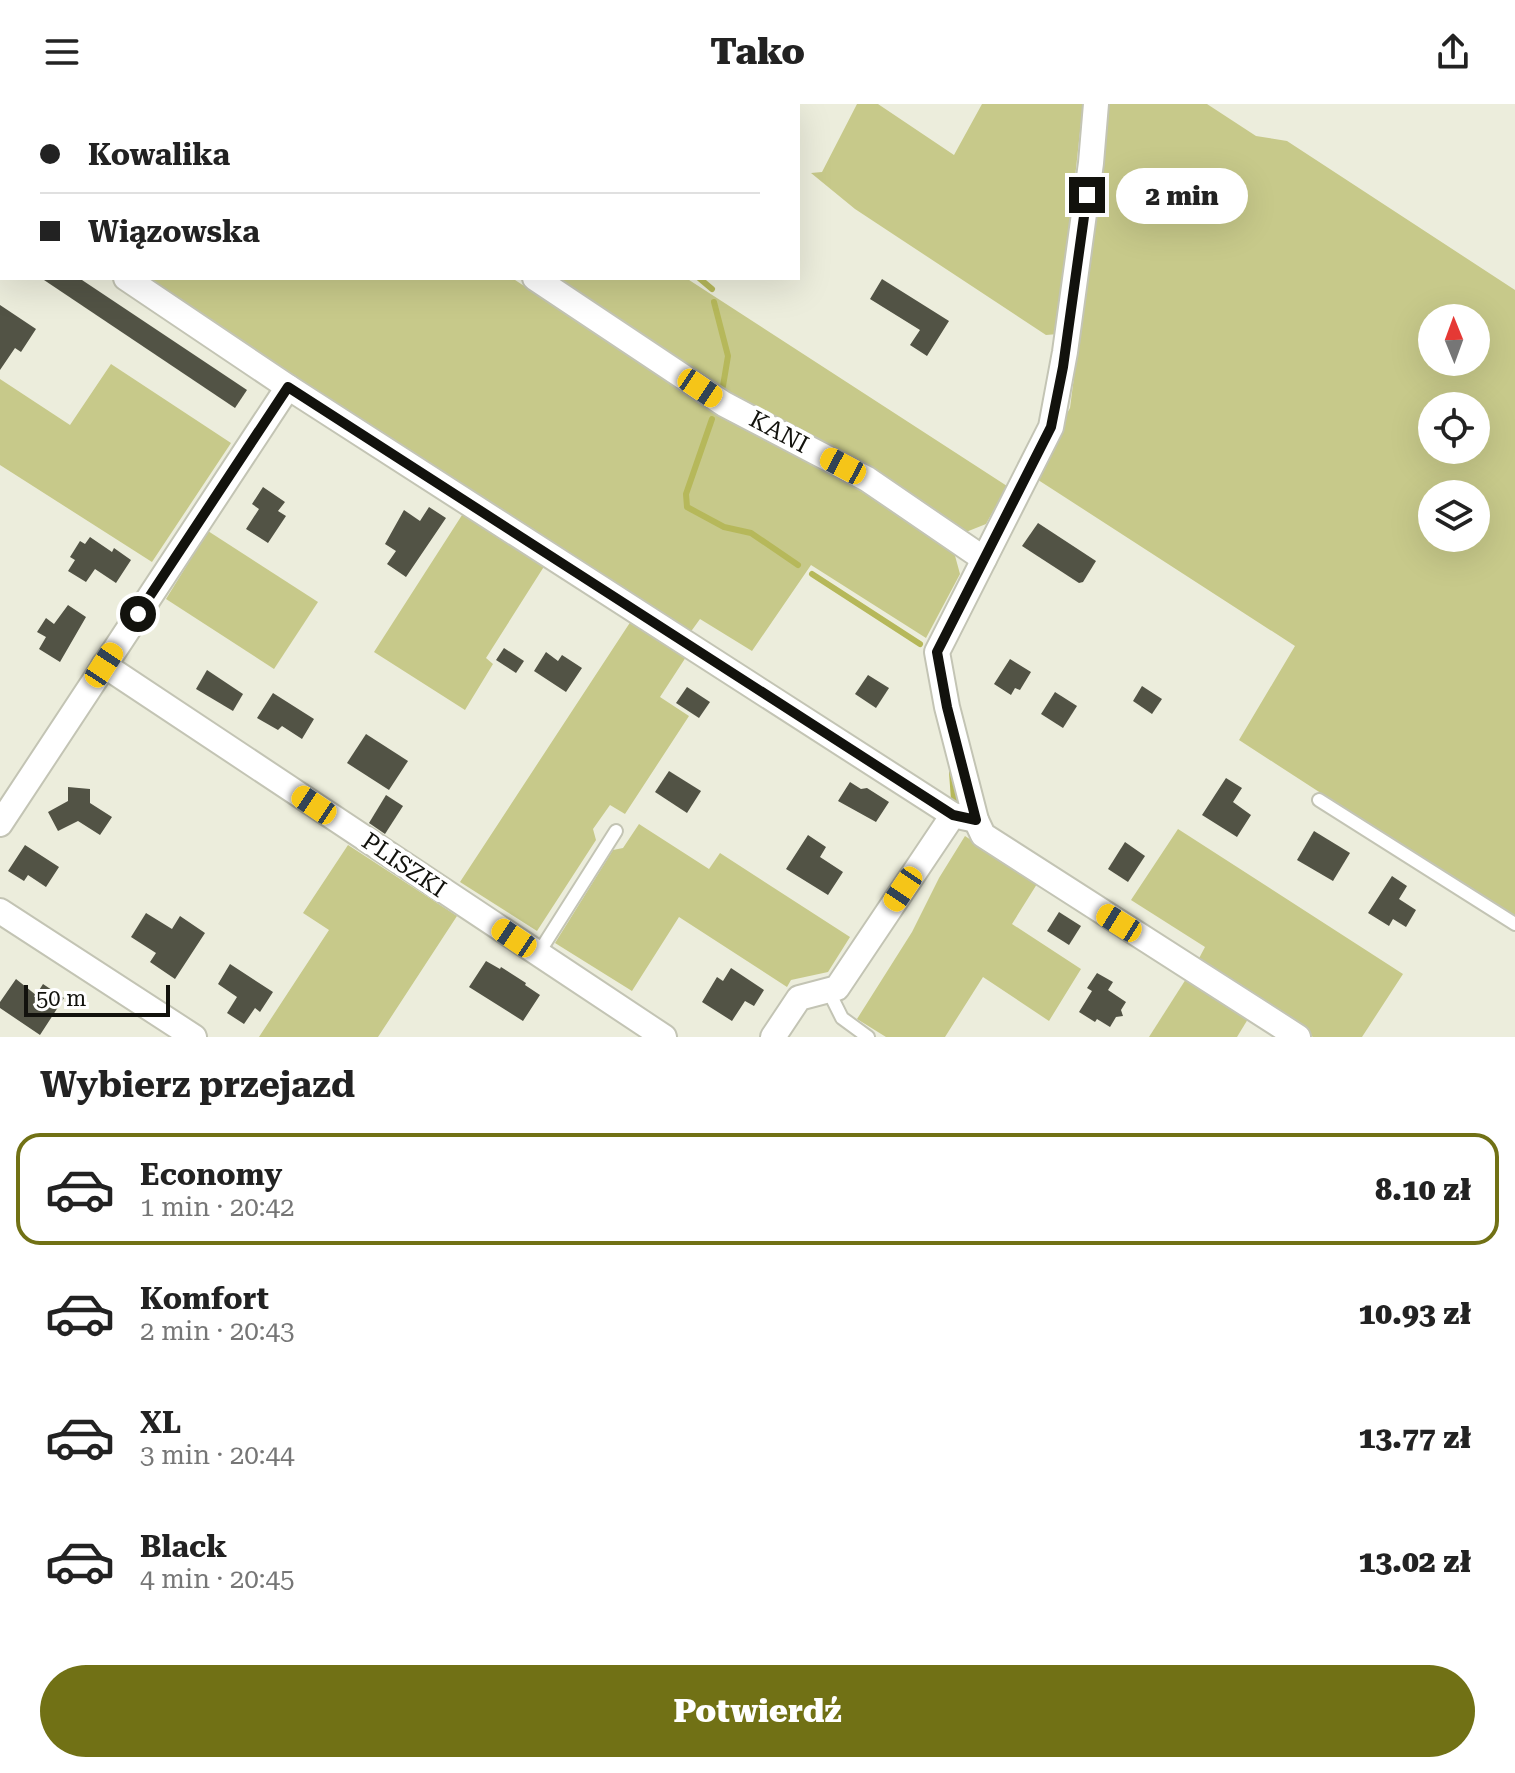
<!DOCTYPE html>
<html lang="pl">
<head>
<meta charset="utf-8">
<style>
	:root { --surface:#fff; --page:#f6f6f6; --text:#222; --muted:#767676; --line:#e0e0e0; --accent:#717115 }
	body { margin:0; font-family:"Roboto Serif",serif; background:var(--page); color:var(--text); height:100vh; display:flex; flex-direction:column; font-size:30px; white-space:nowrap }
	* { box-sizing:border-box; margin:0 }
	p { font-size:26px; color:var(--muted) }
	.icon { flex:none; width:44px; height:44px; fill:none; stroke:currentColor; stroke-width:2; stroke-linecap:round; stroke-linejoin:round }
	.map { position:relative; height:933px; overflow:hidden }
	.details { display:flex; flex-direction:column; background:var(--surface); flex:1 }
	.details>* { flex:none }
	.guide { position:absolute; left:0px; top:0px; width:800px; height:176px; box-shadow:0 8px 32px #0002; display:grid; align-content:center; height:176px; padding:0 40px; background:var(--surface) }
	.needle { width:52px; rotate:359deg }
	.controls { position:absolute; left:1418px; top:200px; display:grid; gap:16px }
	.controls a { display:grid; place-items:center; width:72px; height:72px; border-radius:50%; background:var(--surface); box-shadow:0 8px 32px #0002; font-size:40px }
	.scale { position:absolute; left:24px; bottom:20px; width:146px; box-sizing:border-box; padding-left:8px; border:4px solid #12120d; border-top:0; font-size:22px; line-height:28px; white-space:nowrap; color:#12120d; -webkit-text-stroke:6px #fff; paint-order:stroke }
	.end { position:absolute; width:36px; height:36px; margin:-18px; border:10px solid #12120d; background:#fff; box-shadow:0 0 0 4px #fff }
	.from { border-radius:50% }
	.bubble { position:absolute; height:56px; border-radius:28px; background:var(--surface); box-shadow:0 8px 32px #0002; font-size:26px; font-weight:800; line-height:56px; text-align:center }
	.car { position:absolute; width:24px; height:48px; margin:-24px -12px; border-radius:10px; box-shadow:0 0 6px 2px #0007; background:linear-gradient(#f5c518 24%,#345 0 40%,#f5c518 0 76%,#345 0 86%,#f5c518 0) }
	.guide b { display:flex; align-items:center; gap:28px; height:76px; font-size:30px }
	.guide b+b { border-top:2px solid var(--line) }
	.guide i { width:20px; height:20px; background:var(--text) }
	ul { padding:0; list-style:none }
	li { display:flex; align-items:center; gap:24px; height:112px; margin:0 16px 12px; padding:0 24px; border:4px solid transparent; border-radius:24px }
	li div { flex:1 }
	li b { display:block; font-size:30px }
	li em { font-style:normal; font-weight:800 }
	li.selected { border-color:var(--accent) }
	li>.icon { width:72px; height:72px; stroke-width:1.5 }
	h2 { padding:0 40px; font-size:36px; line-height:96px }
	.primary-button { display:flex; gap:16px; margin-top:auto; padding:16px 40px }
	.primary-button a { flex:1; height:92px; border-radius:48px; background:var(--accent); color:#fff; font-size:32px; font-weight:800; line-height:92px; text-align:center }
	header { display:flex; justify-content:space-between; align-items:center; height:104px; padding:0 40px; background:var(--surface); font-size:36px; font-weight:800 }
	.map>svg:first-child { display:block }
</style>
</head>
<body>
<header><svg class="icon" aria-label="menu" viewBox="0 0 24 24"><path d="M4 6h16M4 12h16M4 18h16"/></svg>Tako<svg class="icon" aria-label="share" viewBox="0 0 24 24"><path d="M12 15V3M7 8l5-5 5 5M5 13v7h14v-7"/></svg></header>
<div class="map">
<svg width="1515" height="933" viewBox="0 0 1515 933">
	<rect width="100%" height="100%" fill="#eceddc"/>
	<g fill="#c7c98a" fill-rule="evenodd">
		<path d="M857,0H878L954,51L982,0H1083L1058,230L1046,231L855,105L811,69L822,68Z"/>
		<path d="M1105,0H1207L1256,32L1287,37L1515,186V815L1239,636L1295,542L1032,372L1070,304L1091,140ZM1432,214H1476V258H1432ZM1432,302H1476V346H1432ZM1432,390H1476V434H1432Z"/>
		<path d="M141,174H512L670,278L878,397L954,448L960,470L926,534L811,461L752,547L700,515L687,533Z"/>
		<path d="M557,174H686L1007,382L986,420L966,428L841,349L733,291Z"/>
		<path d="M111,260L231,339L152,458L0,361V275L70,321Z"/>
		<path d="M464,408L545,461L486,554L493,560L465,606L374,548Z"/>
		<path d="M208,427L318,498L274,565L166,495Z"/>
		<path d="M631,517L686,553L660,593L689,612L625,710L610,701L593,725L596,736L537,827L460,778Z"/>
		<path d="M639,720L709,765L720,749L850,833L828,868L791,876L787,883L679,813L632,887L555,839L613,746L623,744Z"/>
		<path d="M1178,725L1403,870L1362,933H1313L1196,860L1205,843L1131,796Z"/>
		<path d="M965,732L1037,780L1012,820L1081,865L1049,917L983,873L945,933H886L857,915L912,828L939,774Z"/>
		<path d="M348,741L457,812L378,933H259L329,826L303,809Z"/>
		<path d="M1186,875L1248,915L1237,933H1149Z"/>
	</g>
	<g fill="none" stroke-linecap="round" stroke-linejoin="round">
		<g stroke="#b6b85a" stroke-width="6">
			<path d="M650,0V2"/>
			<path d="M699,174L712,185"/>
			<path d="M714,198L728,252L723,282"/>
			<path d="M712,315L686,390L687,403L724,423L751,429L798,461"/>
			<path d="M812,470L920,540"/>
			<path d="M952,668L954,696"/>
		</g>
	</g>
	<g fill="#525345">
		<path d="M41,174H79L247,286L235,304Z"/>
		<path d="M882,175L949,217L927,252L910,241L920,226L870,195Z"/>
		<path d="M0,201L36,225L21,248L15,244L0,266Z"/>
		<path d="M263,383L285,398L278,407L286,412L268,439L246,425L259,405L252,400Z"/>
		<path d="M429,403L446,414L406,473L387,460L396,447L385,440L404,406L420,417Z"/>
		<path d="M1038,419L1096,457L1083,478L1079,479L1022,442Z"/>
		<path d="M90,433L112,448L114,444L131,456L116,479L95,465L86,478L68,467L75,456L70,453L80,437L85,440Z"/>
		<path d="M68,501L86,513L60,558L39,545L46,533L37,528L46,514L54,520Z"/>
		<path d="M504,544L524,557L516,569L496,556Z"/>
		<path d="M546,548L558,557L562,551L582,564L566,588L534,567Z"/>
		<path d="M1010,555L1031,568L1020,586L1015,584L1011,591L994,580Z"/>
		<path d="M207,566L243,590L233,607L196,585Z"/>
		<path d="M868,571L889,584L876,604L855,590Z"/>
		<path d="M1142,582L1162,595L1152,610L1133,597Z"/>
		<path d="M687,583L710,598L699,614L676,599Z"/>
		<path d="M1055,588L1077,602L1063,624L1041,610Z"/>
		<path d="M273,589L314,615L302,635L282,622L278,626L257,614Z"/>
		<path d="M366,630L408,657L389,686L347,659Z"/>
		<path d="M669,667L701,687L687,709L655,688Z"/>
		<path d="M1226,674L1242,684L1233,698L1251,711L1237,733L1202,711Z"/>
		<path d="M850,678L861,685L867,684L889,698L876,718L838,697Z"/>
		<path d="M68,683L90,685V699L112,713L100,731L78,717L58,727L48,708L68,697Z"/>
		<path d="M386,691L403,702L385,730L369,719Z"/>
		<path d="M1314,727L1350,749L1333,777L1297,756Z"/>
		<path d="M808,731L826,743L820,753L843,768L828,791L786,765Z"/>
		<path d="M1125,738L1145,752L1128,778L1108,765Z"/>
		<path d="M25,741L59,763L46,783L28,771L24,777L8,767Z"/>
		<path d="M1392,772L1407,782L1399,795L1416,806L1406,823L1393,815L1389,822L1368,809Z"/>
		<path d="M1059,808L1081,822L1069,841L1047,827Z"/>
		<path d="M146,809L172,825L180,812L205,829L175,875L150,858L156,849L131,833Z"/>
		<path d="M486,857L500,865L501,863L526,879L525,881L540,891L523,917L469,883Z"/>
		<path d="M230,860L273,888L260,908L255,904L244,920L227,909L237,893L218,880Z"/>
		<path d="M731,864L764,886L754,902L745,897L732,917L702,898L717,873L723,877Z"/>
		<path d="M1097,869L1113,878L1108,886L1126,898L1121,906L1123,912L1116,913L1110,923L1097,915L1095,918L1079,908L1092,887L1087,884Z"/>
		<path d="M16,875L36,891L43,880L64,894L40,931L0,904V898Z"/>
	</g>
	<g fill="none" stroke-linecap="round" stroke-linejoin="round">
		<g stroke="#c3c4b4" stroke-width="16">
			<g id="service">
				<path d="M121,2L123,0"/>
				<path d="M1319,696L1515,820"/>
				<path d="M538,850L616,727"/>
				<path d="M828,886L842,914L868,933"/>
			</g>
		</g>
		<g stroke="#c3c4b4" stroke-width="28">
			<g id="minor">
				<path d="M274,0L277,2"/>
				<path d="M1096,0L1091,59L1065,248L1051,323L937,548L947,603L976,716L983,731L1298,933"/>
				<path d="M0,90L2,91"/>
				<path d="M0,137L2,134"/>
				<path d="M126,174L288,283L953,711L976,716"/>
				<path d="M535,174L724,300L867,375L984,455"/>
				<path d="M104,561L664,933"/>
				<path d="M0,720L288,283"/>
				<path d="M0,807L194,933"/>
				<path d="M773,933L799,894L837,884L953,711"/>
			</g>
		</g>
		<use href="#service" stroke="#fff" stroke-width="12"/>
		<use href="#minor" stroke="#fff" stroke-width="24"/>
	</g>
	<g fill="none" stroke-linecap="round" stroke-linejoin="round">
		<path stroke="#12120d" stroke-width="10" d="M138,510L288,283L953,711L976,716L947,603L937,548L1051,323L1063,263L1087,91"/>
	</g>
	<g text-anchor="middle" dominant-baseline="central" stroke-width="8" stroke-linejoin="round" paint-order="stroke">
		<g font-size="24" fill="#12120d" stroke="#fff">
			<text transform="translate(779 328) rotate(28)">KANI</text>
			<text transform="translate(404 761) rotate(34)">PLISZKI</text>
		</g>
	</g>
</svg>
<div class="controls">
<a><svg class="needle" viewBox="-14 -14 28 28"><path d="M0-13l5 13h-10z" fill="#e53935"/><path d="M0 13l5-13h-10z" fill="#767676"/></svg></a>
<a><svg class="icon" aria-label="locate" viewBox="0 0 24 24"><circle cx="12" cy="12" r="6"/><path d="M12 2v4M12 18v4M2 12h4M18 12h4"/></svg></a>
<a><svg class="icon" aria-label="layers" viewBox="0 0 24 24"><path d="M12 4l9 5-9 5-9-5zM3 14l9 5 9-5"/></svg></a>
</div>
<div class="scale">50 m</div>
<i class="end from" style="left:138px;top:510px"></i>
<i class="end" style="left:1087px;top:91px"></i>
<div class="bubble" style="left:1116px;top:64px;width:132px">2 min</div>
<i class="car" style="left:700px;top:284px;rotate:124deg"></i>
<i class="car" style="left:843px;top:362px;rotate:298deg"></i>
<i class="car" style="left:104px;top:561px;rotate:33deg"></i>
<i class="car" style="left:314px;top:701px;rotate:304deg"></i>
<i class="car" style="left:903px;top:785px;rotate:214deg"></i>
<i class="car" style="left:1119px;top:819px;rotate:302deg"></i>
<i class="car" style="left:514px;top:834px;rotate:304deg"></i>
<div class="guide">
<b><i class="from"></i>Kowalika</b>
<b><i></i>Wiązowska</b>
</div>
</div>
<section class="details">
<h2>Wybierz przejazd</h2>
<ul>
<li class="selected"><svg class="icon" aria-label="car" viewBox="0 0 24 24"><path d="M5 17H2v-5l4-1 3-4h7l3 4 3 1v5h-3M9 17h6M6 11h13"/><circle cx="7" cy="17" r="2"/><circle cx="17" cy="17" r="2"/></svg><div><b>Economy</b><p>1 min · 20:42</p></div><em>8.10 zł</em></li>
<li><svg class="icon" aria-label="car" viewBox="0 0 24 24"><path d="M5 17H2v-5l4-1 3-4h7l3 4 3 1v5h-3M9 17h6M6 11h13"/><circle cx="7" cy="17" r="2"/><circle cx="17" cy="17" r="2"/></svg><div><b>Komfort</b><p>2 min · 20:43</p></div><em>10.93 zł</em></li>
<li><svg class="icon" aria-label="car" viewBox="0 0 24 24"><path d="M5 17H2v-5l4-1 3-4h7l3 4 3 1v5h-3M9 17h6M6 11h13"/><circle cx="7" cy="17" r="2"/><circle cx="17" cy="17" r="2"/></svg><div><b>XL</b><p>3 min · 20:44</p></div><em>13.77 zł</em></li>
<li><svg class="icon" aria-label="car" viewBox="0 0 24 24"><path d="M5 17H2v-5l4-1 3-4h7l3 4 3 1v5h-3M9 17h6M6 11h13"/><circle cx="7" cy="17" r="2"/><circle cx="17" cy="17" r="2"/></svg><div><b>Black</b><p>4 min · 20:45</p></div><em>13.02 zł</em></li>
</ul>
<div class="primary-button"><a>Potwierdź</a></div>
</section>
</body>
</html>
